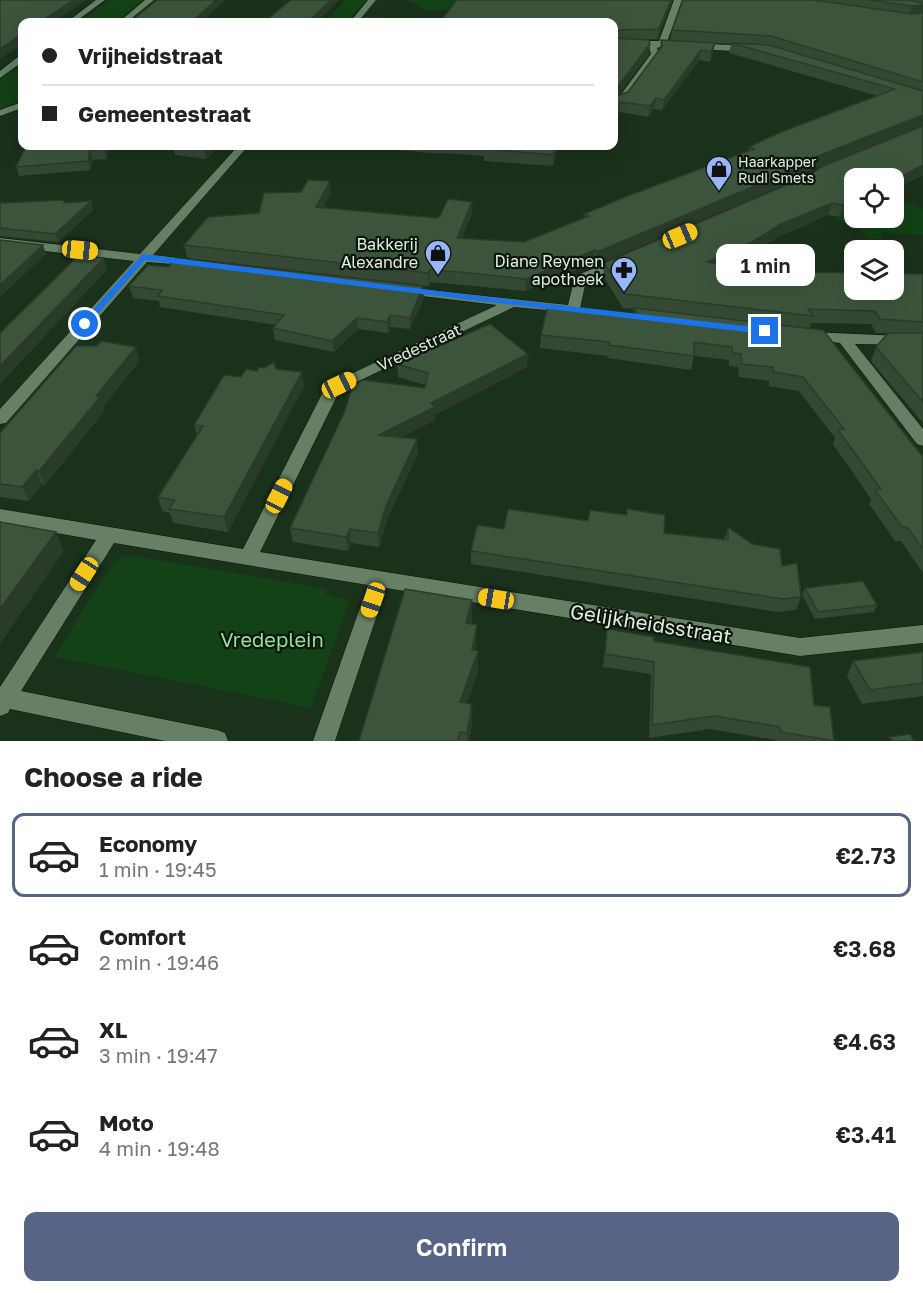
<!DOCTYPE html>
<html lang="en">
<head>
<meta charset="utf-8">
<style>
	:root { --surface:#fff; --page:#f6f6f6; --text:#222; --muted:#767676; --line:#e0e0e0; --accent:#576485 }
	body { margin:0; font-family:"Golos Text",sans-serif; background:var(--page); color:var(--text); height:100vh; display:flex; flex-direction:column; font-size:22px; white-space:nowrap }
	* { box-sizing:border-box; margin:0 }
	p { font-size:20px; color:var(--muted) }
	.icon { flex:none; width:33px; height:33px; fill:none; stroke:currentColor; stroke-width:2; stroke-linecap:round; stroke-linejoin:round }
	.map { position:relative; height:741px; overflow:hidden }
	.panel { display:flex; flex-direction:column; background:var(--surface); flex:1 }
	.panel>* { flex:none }
	.hud { position:absolute; left:18px; top:18px; width:600px; height:132px; border-radius:12px; box-shadow:0 6px 24px #0002; display:grid; align-content:center; height:132px; padding:0 24px; background:var(--surface) }
	.tools { position:absolute; left:844px; top:168px; display:grid; gap:12px }
	.tools a { display:grid; place-items:center; width:60px; height:60px; border-radius:12px; background:var(--surface); box-shadow:0 6px 24px #0002; font-size:30px }
	.end { position:absolute; width:27px; height:27px; margin:-14px; border:8px solid #1a73e8; background:#fff; box-shadow:0 0 0 3px #fff }
	.from { border-radius:50% }
	.bubble { position:absolute; height:42px; border-radius:12px; background:var(--surface); box-shadow:0 6px 24px #0002; font-size:20px; font-weight:600; line-height:42px; text-align:center }
	.car { position:absolute; width:18px; height:36px; margin:-18px -9px; border-radius:8px; box-shadow:0 0 4px 2px #0007; background:linear-gradient(#f5c518 24%,#345 0 40%,#f5c518 0 76%,#345 0 86%,#f5c518 0) }
	.hud b { display:flex; align-items:center; gap:21px; height:57px; font-size:22px }
	.hud b+b { border-top:2px solid var(--line) }
	.hud i { width:15px; height:15px; background:var(--text) }
	ul { padding:0; list-style:none }
	li { display:flex; align-items:center; gap:18px; height:84px; margin:0 12px 9px; padding:0 12px; border:3px solid transparent; border-radius:12px }
	li div { flex:1 }
	li b { display:block; font-size:22px }
	li em { font-style:normal; font-weight:600 }
	li.current { border-color:var(--accent) }
	li>.icon { width:54px; height:54px; stroke-width:1.5 }
	h2 { padding:0 24px; font-size:27px; line-height:72px }
	.action { display:flex; gap:12px; margin-top:auto; padding:12px 24px }
	.action a { flex:1; height:69px; border-radius:12px; background:var(--accent); color:#fff; font-size:24px; font-weight:600; line-height:69px; text-align:center }
	.map>svg:first-child { display:block }
</style>
</head>
<body>
<div class="map">
<svg width="923" height="741" viewBox="0 0 923 741">
	<rect width="100%" height="100%" fill="#1a311b"/>
	<g fill="#124216">
		<path d="M110,0H144L116,22H80Z"/>
		<path d="M346,0H367L347,22H324Z"/>
		<path d="M407,0H483L477,9L426,10Z"/>
		<path d="M12,71L22,72V97L13,105L0,110V80Z"/>
		<path d="M894,197L923,209V235L880,233L883,239H868L862,231L836,219L853,210L855,218H894Z"/>
		<path d="M129,555L328,589L325,595L350,600L311,708L54,657L113,562H117L120,557Z"/>
	</g>
	<g fill="none" stroke-linecap="round" stroke-linejoin="round">
		<g stroke="#041805" stroke-width="1">
			<g id="minor">
				<path d="M96,0H105L75,22H67Z"/>
				<path d="M145,0H154L127,22H119Z"/>
				<path d="M368,0H376L358,22H350Z"/>
				<path d="M674,0H682L667,42L751,46L755,49L751,52L660,47L657,48L659,54L625,101L614,106V100L619,97L651,54L649,47L614,45V41H659Z"/>
				<path d="M19,56H22V62L0,78V71Z"/>
				<path d="M22,102V108L0,116V110Z"/>
				<path d="M238,146H248L153,255L196,260L197,263L196,266L147,262L6,423L0,424V409L134,261L0,246V238L140,254Z"/>
				<path d="M622,257L628,261L627,264L586,281L579,313L514,307L344,388L337,396L260,552L800,638L923,625V643L800,656L386,588L335,741H313L368,585L114,543L21,691L217,730L225,733L228,741H165L10,709L8,713L0,716V687L96,540L0,523V509L243,549L322,394L334,382L497,305L405,294L398,290L400,287L568,305L575,276Z"/>
				<path d="M811,332L923,337V345L855,344L923,429V446L917,444L840,343L806,339L804,336L806,333Z"/>
			</g>
		</g>
		<use href="#minor" fill="#667f65" fill-rule="evenodd"/>
	</g>
	<g fill="#344834">
		<path d="M673,0L657,39H640L649,54L617,96L628,92L660,49L661,40H670L672,30L683,0H923V125L810,170L797,179L595,265L594,263L525,291L430,282L429,286L187,258L184,245L259,213L331,193L323,208L436,218L472,202V214L462,238L524,242L584,218V214L748,151L749,147L878,96L729,53L731,44L715,43L713,52L710,62L699,60L662,110L654,109L648,117L619,112L617,125L614,124V22Z"/>
		<path d="M923,126V175L894,190V178L839,217L828,215L778,237L749,254L725,265L752,274L802,278L804,272L923,274V423L871,361L876,347L888,333H876L871,324L811,323L809,328L923,457V573L901,541H895L869,504L871,499L833,444L835,438L799,391L769,386V381L739,377L738,367L729,366V360L694,356L691,370L608,358V356L540,348L541,335L633,314L634,309L623,308L603,276L604,263Z"/>
		<path d="M26,146H110L106,159L93,160L90,170L19,176L16,167Z"/>
		<path d="M160,146H219L206,159L175,155L173,146Z"/>
		<path d="M353,146H558L553,166L484,161V156L443,153L442,154Z"/>
		<path d="M64,200L65,203L91,201L93,210L58,242L0,236V204Z"/>
		<path d="M129,286L424,298L410,329L391,327L388,333L358,329L334,352L275,340L273,328L276,325L160,307L159,301L133,298Z"/>
		<path d="M140,360L103,407L104,411L45,485L42,484L29,501L0,497V433Z"/>
		<path d="M397,364L527,367L435,415V420L402,437L418,453L387,520L379,547L351,543L348,551L293,542L290,528L425,388V385L398,377Z"/>
		<path d="M276,369L302,372L304,386L228,532L173,523L170,513L162,511L158,497L197,436L194,425L241,377L257,371Z"/>
		<path d="M627,509L664,533L724,540L728,527L782,566L801,597L796,610L778,612L471,564V551L504,529L588,521L626,515Z"/>
		<path d="M805,588L877,605L874,612L815,619L802,595Z"/>
		<path d="M472,600V620L471,624L476,645L475,650L478,651V671L467,703L472,724L469,741H359Z"/>
		<path d="M607,629L654,641L814,705L834,741H775V740L710,729L649,738L651,674L603,667Z"/>
		<path d="M923,652V696L862,704L847,676L853,661Z"/>
	</g>
	<g fill="#2a3b2a">
		<path d="M74,0H86L54,22H40Z"/>
		<path d="M216,0H225L202,22H192Z"/>
		<path d="M331,0H339L317,22H308Z"/>
		<path d="M671,0H673L657,39L659,29Z"/>
		<path d="M923,5V14L909,15L912,6Z"/>
		<path d="M22,34V44L0,59V49Z"/>
		<path d="M715,43L713,52L710,62L711,52Z"/>
		<path d="M650,44L649,54L617,95L614,98V88Z"/>
		<path d="M701,50L699,60L662,110L664,100Z"/>
		<path d="M656,98L654,109L648,117L650,106Z"/>
		<path d="M923,115V125L810,170L797,179L595,265L597,252L813,158Z"/>
		<path d="M105,146H110L106,159L104,149Z"/>
		<path d="M207,146H219L206,159L204,149Z"/>
		<path d="M556,146H558L553,166V155Z"/>
		<path d="M90,150L93,160L90,170L88,161Z"/>
		<path d="M923,165V175L894,190V180Z"/>
		<path d="M330,181L331,193L317,219L316,207Z"/>
		<path d="M855,199V209L839,217L843,205Z"/>
		<path d="M91,201L93,210L58,242L55,234Z"/>
		<path d="M472,202V214L457,250V238Z"/>
		<path d="M832,203L828,215L778,237L749,254L705,275L707,262L781,224Z"/>
		<path d="M43,245L46,254L0,297V285Z"/>
		<path d="M595,250L594,263L525,291L526,279Z"/>
		<path d="M104,258L107,270L0,384V366Z"/>
		<path d="M430,269V282L429,286L428,273Z"/>
		<path d="M423,286L424,298L410,329V318Z"/>
		<path d="M390,315L391,327L388,333L387,322Z"/>
		<path d="M357,318L358,329L334,352L332,341Z"/>
		<path d="M136,347L140,360L103,407L104,411L45,485L39,471L96,396Z"/>
		<path d="M528,354L527,367L435,415V420L380,448L379,435L431,403Z"/>
		<path d="M302,372L304,386L228,532L224,517Z"/>
		<path d="M417,439L418,453L387,520L379,547L378,533L386,506Z"/>
		<path d="M36,470L42,484L29,501L22,487Z"/>
		<path d="M350,529L351,543L348,551L346,537Z"/>
		<path d="M56,532L64,551L0,644V609Z"/>
		<path d="M472,600V620L466,644V623Z"/>
		<path d="M477,625L476,645L472,668L478,651V671L461,722L460,702Z"/>
		<path d="M472,704V724L469,741H467V733Z"/>
	</g>
	<g fill="#3c543c" stroke="#2a3b2a" stroke-width="1.5">
		<path d="M0,0H74L40,22H22V34L0,49Z"/>
		<path d="M157,0H216L192,22H130Z"/>
		<path d="M291,0H331L308,22H264Z"/>
		<path d="M457,0H671L659,29L614,30V22H440Z"/>
		<path d="M683,0H814L912,14L923,13V82L771,36L672,30Z"/>
		<path d="M870,0H908L923,3V5L912,6Z"/>
		<path d="M367,17L434,22H362Z"/>
		<path d="M614,30L615,38L649,40L650,44L619,85L614,88V95Z"/>
		<path d="M661,40L715,43L711,52L701,50L664,100L656,98L650,106L620,102L618,114L614,113V97L628,92L662,46Z"/>
		<path d="M731,43L769,45L923,91V115L813,158L800,167L597,252L595,250L526,279L430,269L428,273L184,245L208,217L259,213L264,193L301,192L308,180L330,181L316,207L436,218L440,216L448,199L472,202L457,238L524,242L589,216L584,214L630,195L754,149L749,147L781,132L895,89Z"/>
		<path d="M923,126V165L894,180V178H855V199L843,205L832,203L781,224L752,242L707,262L752,271V274L805,279L804,272L855,273V290H894V274H923V322L880,319L875,311L808,309L813,316L625,294L604,263L810,175L823,166Z"/>
		<path d="M26,146H105L104,149L90,150L88,161L16,167Z"/>
		<path d="M173,146H207L204,149Z"/>
		<path d="M486,146H556L553,155L484,149Z"/>
		<path d="M64,200V203L91,201L55,234L0,228V203Z"/>
		<path d="M0,240L43,245L0,285Z"/>
		<path d="M79,255L104,258L0,366V333Z"/>
		<path d="M175,258L423,286L410,318L390,315L387,322L357,318L332,341L273,328L284,315L158,296L162,290L129,286L148,265L168,267Z"/>
		<path d="M548,305L638,315L634,308L823,330L923,457V549L907,527H902L875,490L881,489L838,430L844,429L803,377L773,372V367L742,364L741,354L732,353V347L694,342V356L609,345L610,342L541,335Z"/>
		<path d="M490,324L528,354L431,403L435,407L379,435L417,439L386,506L378,533L350,529L346,537L290,528L344,413L353,385L363,380L425,388L428,373L397,364Z"/>
		<path d="M888,333H923V402L876,347Z"/>
		<path d="M101,341L136,347L96,396L100,397L39,471L36,470L22,487L0,484V433L76,346H97Z"/>
		<path d="M274,362L276,369L302,372L224,517L169,509L175,500L158,497L203,426L194,425L224,375L241,377L246,369L257,371L259,367L264,368Z"/>
		<path d="M508,509L588,521L590,510L627,515V509L665,515L664,533L728,540V527L752,544L780,549L782,566L797,563L801,597L783,599L471,551L477,525L504,529Z"/>
		<path d="M0,522L56,532L0,609Z"/>
		<path d="M863,581L877,605L818,612L805,588Z"/>
		<path d="M405,589L472,600L466,623L477,625L472,650L478,651L460,702L472,704L467,733L460,732L458,741H359Z"/>
		<path d="M607,629L654,637V641L810,667L814,705L830,707L834,741L781,732L780,727L714,716L652,725L654,662L605,654Z"/>
		<path d="M923,652V683L870,690L853,661Z"/>
		<path d="M910,734L914,741H892L889,737Z"/>
	</g>
	<path fill="#1a73e8" d="M143,254L471,295L765,328L770,331L765,334L471,300L145,260L88,325H82V322Z"/>
	<defs>
		<g id="shop-pin" transform="scale(1.35)"><path d="M0 17L-7.5 6A9.5 9.5 0 1 1 7.5 6Z" fill="#98b5fd" stroke="#0c160c"/><path d="M-5-2.5h2.3a2.7 3.5 0 0 1 5.4 0H5L5.5 6h-11ZM-1.5-2.5h3a1.5 2.3 0 0 0-3 0Z" fill="#111"/></g>
		<g id="pharmacy-pin" transform="scale(1.35)"><path d="M0 17L-7.5 6A9.5 9.5 0 1 1 7.5 6Z" fill="#98b5fd" stroke="#0c160c"/><path d="M-2-6h4v4h4v4h-4v4h-4v-4h-4v-4h4Z" fill="#111"/></g>
	</defs>
	<g fill-rule="evenodd">
		<use href="#shop-pin" x="719" y="169"/>
		<use href="#shop-pin" x="438" y="253"/>
		<use href="#pharmacy-pin" x="624" y="270"/>
	</g>
	<g text-anchor="middle" dominant-baseline="central" stroke-width="4.5" stroke-linejoin="round" paint-order="stroke">
		<g font-size="14" fill="#e1efe0" stroke="#0c160c" text-anchor="start">
			<text x="738" y="161">Haarkapper<tspan x="738" dy="16">Rudi Smets</tspan></text>
		</g>
		<g font-size="16" fill="#e1efe0" stroke="#0c160c" text-anchor="end">
			<text x="418" y="244">Bakkerij<tspan x="418" dy="18">Alexandre</tspan></text>
			<text x="604" y="261">Diane Reymen<tspan x="604" dy="18">apotheek</tspan></text>
		</g>
		<g font-size="16" fill="#e1efe0" stroke="#0c160c">
			<text transform="translate(419 347) rotate(-25)">Vredestraat</text>
		</g>
		<g font-size="20" fill="#e1efe0" stroke="#0c160c">
			<text transform="translate(651 623) rotate(9)">Gelijkheidsstraat</text>
		</g>
		<g font-size="20" fill="#94e295" stroke="#0c160c">
			<text x="272" y="639">Vredeplein</text>
		</g>
	</g>
</svg>
<div class="tools">
<a><svg class="icon" aria-label="locate" viewBox="0 0 24 24"><circle cx="12" cy="12" r="6"/><path d="M12 2v4M12 18v4M2 12h4M18 12h4"/></svg></a>
<a><svg class="icon" aria-label="layers" viewBox="0 0 24 24"><path d="M12 4l9 5-9 5-9-5zM3 14l9 5 9-5"/></svg></a>
</div>
<i class="end from" style="left:85px;top:324px"></i>
<i class="end" style="left:765px;top:331px"></i>
<div class="bubble" style="left:716px;top:244px;width:99px">1 min</div>
<i class="car" style="left:680px;top:236px;rotate:67deg"></i>
<i class="car" style="left:80px;top:250px;rotate:96deg"></i>
<i class="car" style="left:339px;top:385px;rotate:65deg"></i>
<i class="car" style="left:279px;top:496px;rotate:27deg"></i>
<i class="car" style="left:84px;top:574px;rotate:213deg"></i>
<i class="car" style="left:496px;top:599px;rotate:279deg"></i>
<i class="car" style="left:373px;top:600px;rotate:199deg"></i>
<div class="hud">
<b><i class="from"></i>Vrijheidstraat</b>
<b><i></i>Gemeentestraat</b>
</div>
</div>
<section class="panel">
<h2>Choose a ride</h2>
<ul>
<li class="current"><svg class="icon" aria-label="car" viewBox="0 0 24 24"><path d="M5 17H2v-5l4-1 3-4h7l3 4 3 1v5h-3M9 17h6M6 11h13"/><circle cx="7" cy="17" r="2"/><circle cx="17" cy="17" r="2"/></svg><div><b>Economy</b><p>1 min · 19:45</p></div><em>€2.73</em></li>
<li><svg class="icon" aria-label="car" viewBox="0 0 24 24"><path d="M5 17H2v-5l4-1 3-4h7l3 4 3 1v5h-3M9 17h6M6 11h13"/><circle cx="7" cy="17" r="2"/><circle cx="17" cy="17" r="2"/></svg><div><b>Comfort</b><p>2 min · 19:46</p></div><em>€3.68</em></li>
<li><svg class="icon" aria-label="car" viewBox="0 0 24 24"><path d="M5 17H2v-5l4-1 3-4h7l3 4 3 1v5h-3M9 17h6M6 11h13"/><circle cx="7" cy="17" r="2"/><circle cx="17" cy="17" r="2"/></svg><div><b>XL</b><p>3 min · 19:47</p></div><em>€4.63</em></li>
<li><svg class="icon" aria-label="car" viewBox="0 0 24 24"><path d="M5 17H2v-5l4-1 3-4h7l3 4 3 1v5h-3M9 17h6M6 11h13"/><circle cx="7" cy="17" r="2"/><circle cx="17" cy="17" r="2"/></svg><div><b>Moto</b><p>4 min · 19:48</p></div><em>€3.41</em></li>
</ul>
<div class="action"><a>Confirm</a></div>
</section>
</body>
</html>
